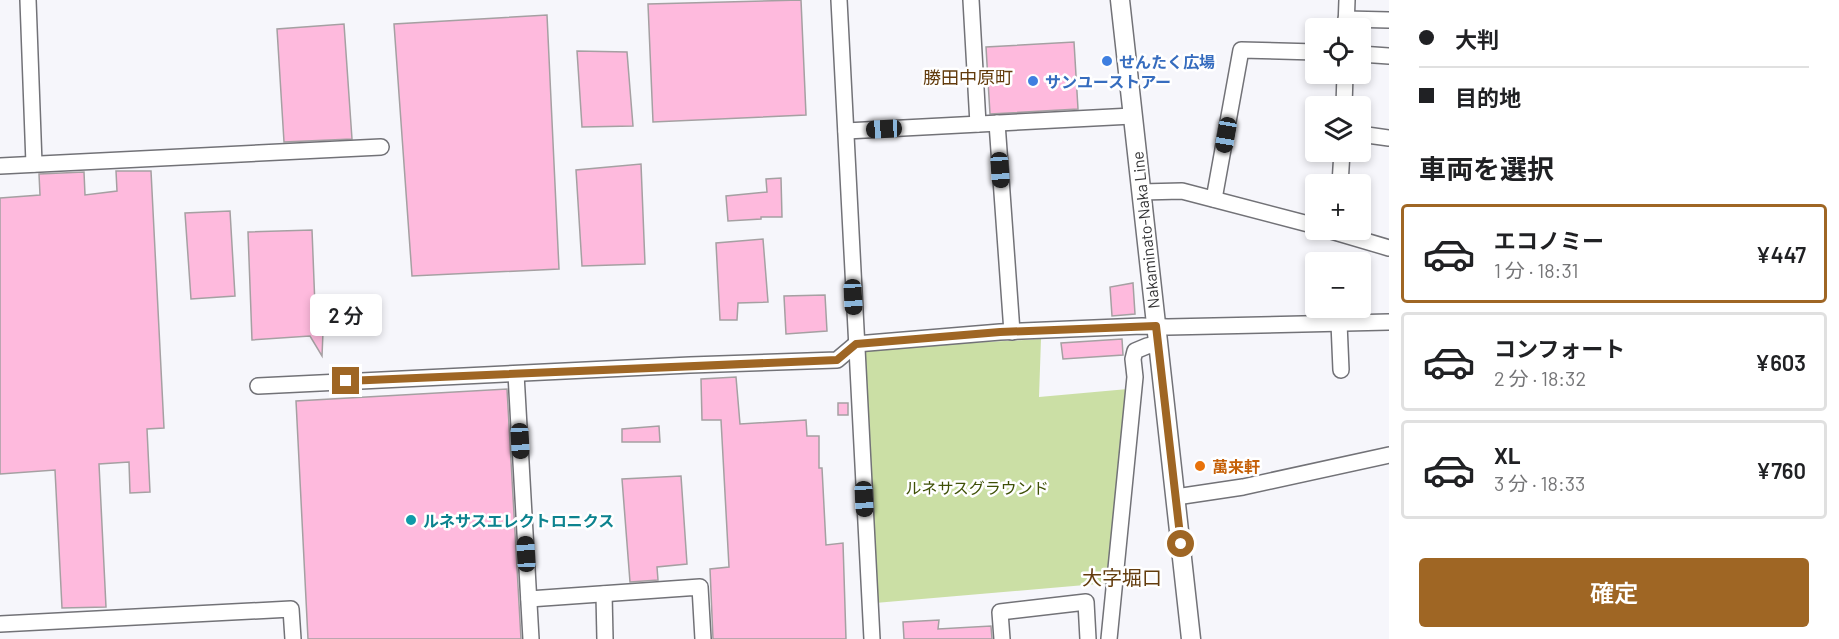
<!DOCTYPE html>
<html lang="ja">
<head>
<meta charset="utf-8">
<style>
	:root { --surface:#fff; --page:#f2f2f2; --text:#202124; --muted:#757577; --line:#e0e0e0; --accent:#9f6624 }
	body { margin:0; font-family:Barlow,"Noto Sans JP",sans-serif; background:var(--page); color:var(--text); height:100vh; display:flex; flex-direction:column; font-size:22px; white-space:nowrap }
	* { box-sizing:border-box; margin:0 }
	p { font-size:20px; color:var(--muted) }
	.icon { flex:none; width:33px; height:33px; fill:none; stroke:currentColor; stroke-width:2; stroke-linecap:round; stroke-linejoin:round }
	.map { position:relative; flex:1; overflow:hidden }
	.panel { display:flex; flex-direction:column; background:var(--surface); width:450px }
	.panel>* { flex:none }
	.top-card { display:grid; align-content:center; height:132px; padding:0 30px; background:var(--surface) }
	.controls { position:absolute; left:1305px; top:18px; display:grid; gap:12px }
	.controls a { display:grid; place-items:center; width:66px; height:66px; border-radius:6px; background:var(--surface); box-shadow:0 3px 9px #0003; font-size:30px }
	.end { position:absolute; width:27px; height:27px; margin:-14px; border:8px solid #9f6624; background:#fff; box-shadow:0 0 0 3px #fff }
	.from { border-radius:50% }
	.bubble { position:absolute; height:42px; border-radius:6px; background:var(--surface); box-shadow:0 3px 9px #0003; font-size:20px; font-weight:600; line-height:42px; text-align:center }
	.car { position:absolute; width:18px; height:36px; margin:-18px -9px; border-radius:8px; box-shadow:0 0 4px 2px #0007; background:linear-gradient(#222 24%,#8ab4d8 0 40%,#222 0 76%,#8ab4d8 0 86%,#222 0) }
	.top-card b { display:flex; align-items:center; gap:21px; height:57px; font-size:22px }
	.top-card b+b { border-top:2px solid var(--line) }
	.top-card i { width:15px; height:15px; background:var(--text) }
	ul { padding:0; list-style:none }
	li { display:flex; align-items:center; gap:18px; height:99px; margin:0 12px 9px; padding:0 18px; border:3px solid var(--line); border-radius:6px }
	li div { flex:1 }
	li b { display:block; font-size:22px }
	li em { font-style:normal; font-weight:600 }
	li.active { border-color:var(--accent) }
	li>.icon { width:54px; height:54px; stroke-width:1.5 }
	h2 { padding:0 30px; font-size:27px; line-height:72px }
	.button { display:flex; gap:12px; margin-top:auto; padding:12px 30px }
	.button a { flex:1; height:69px; border-radius:6px; background:var(--accent); color:#fff; font-size:24px; font-weight:600; line-height:69px; text-align:center }
	main { display:flex; flex:1; min-height:0 }
	.map>svg:first-child { display:block }
</style>
</head>
<body>
<main>
<div class="map">
<svg width="1389" height="639" viewBox="0 0 1389 639">
	<rect width="100%" height="100%" fill="#f6f6fb"/>
	<path fill="#cbdfa5" d="M1041,339L1039,397L1128,389L1108,583L875,603L861,349Z"/>
	<g fill="#febadd" stroke="#a5a0a2" stroke-width="1.5">
		<path d="M801,0L806,115L653,122L648,4Z"/>
		<path d="M547,15L559,269L412,276L394,24Z"/>
		<path d="M344,24L352,139L284,142L277,29Z"/>
		<path d="M1074,42L1078,109L990,114L986,47Z"/>
		<path d="M577,51L627,52L633,126L582,127Z"/>
		<path d="M641,164L645,264L582,266L576,170Z"/>
		<path d="M116,171H151L164,428L147,429L150,492L130,493L129,462L99,464L106,607L62,608L55,470L0,474V198L40,195L39,174L84,172L85,195L117,191Z"/>
		<path d="M781,178L782,217H761V219L728,221L726,196L767,192L766,179Z"/>
		<path d="M230,211L235,296L191,299L185,213Z"/>
		<path d="M312,230L316,332H323L322,356L310,336L252,340L248,232Z"/>
		<path d="M763,239L768,302L738,303L737,320H720L716,243Z"/>
		<path d="M1133,283L1135,314L1112,316L1110,287Z"/>
		<path d="M825,295L827,331L786,334L784,296Z"/>
		<path d="M1122,339L1123,355L1063,359L1061,343Z"/>
		<path d="M736,377L740,424L806,420L807,436H819V468H822L826,545L843,543L846,639H713L710,569L729,567L721,420H702L701,379Z"/>
		<path d="M507,389L521,639H308L296,401Z"/>
		<rect x="838" y="403" width="10" height="12"/>
		<path d="M659,426L660,442H622V429Z"/>
		<path d="M681,476L687,564L657,567L658,580L630,582L622,479Z"/>
		<path d="M939,620L938,629L991,626L992,639H904L903,622Z"/>
	</g>
	<g fill="none" stroke-linecap="round" stroke-linejoin="round">
		<g stroke="#727277" stroke-width="18">
			<g id="minor">
				<path d="M28,0L34,164"/>
				<path d="M839,0L872,639"/>
				<path d="M971,0L978,124"/>
				<path d="M1346,19L1389,20"/>
				<path d="M1346,28L1347,0"/>
				<path d="M1360,54L1389,56"/>
				<path d="M1344,106L1345,74"/>
				<path d="M997,123L1012,332"/>
				<path d="M846,131L1132,116"/>
				<path d="M1360,134L1389,138"/>
				<path d="M0,166L381,147"/>
				<path d="M1340,184L1342,152"/>
				<path d="M1141,192L1182,191L1316,226"/>
				<path d="M1214,199L1241,50L1316,52"/>
				<path d="M1328,230L1389,248"/>
				<path d="M1339,323L1341,370"/>
				<path d="M516,374L531,639"/>
				<path d="M258,386L690,365L837,360L856,344L1000,332L1142,326L1168,327L1389,322"/>
				<path d="M1176,497L1243,487L1389,455"/>
				<path d="M604,594L605,639"/>
				<path d="M529,599L700,587L703,639"/>
				<path d="M0,624L291,609L293,639"/>
				<path d="M1002,639L1000,612L1086,602L1088,639"/>
				<path d="M1109,639L1135,377L1133,359L1135,351L1147,346L1158,344"/>
			</g>
		</g>
		<g stroke="#727277" stroke-width="21">
			<path id="major" d="M1120,0L1191,639"/>
		</g>
		<use href="#minor" stroke="#fff" stroke-width="15"/>
		<use href="#major" stroke="#fff" stroke-width="18"/>
	</g>
	<g fill="none" stroke-linecap="round" stroke-linejoin="round">
		<path stroke="#9f6624" stroke-width="8" d="M346,381L837,360L856,344L1000,332L1156,326L1181,544"/>
	</g>
	<g fill="#3f7fe0" stroke="#fff" stroke-width="2">
		<circle cx="1107" cy="61" r="6"/>
		<circle cx="1033" cy="81" r="6"/>
	</g>
	<circle fill="#e8710a" stroke="#fff" stroke-width="2" cx="1200" cy="466" r="6"/>
	<circle fill="#0f9aa8" stroke="#fff" stroke-width="2" cx="411" cy="520" r="6"/>
	<g text-anchor="middle" dominant-baseline="central" stroke-width="5" stroke-linejoin="round" paint-order="stroke">
		<g font-size="16" font-weight="bold" fill="#366cbe" stroke="#fff" text-anchor="start">
			<text x="1119" y="61">せんたく広場</text>
			<text x="1045" y="81">サンユーストアー</text>
		</g>
		<g font-size="16" fill="#353537" stroke="#fff">
			<text transform="translate(1145 230) rotate(-96)">Nakaminato-Naka Line</text>
		</g>
		<g font-size="16" font-weight="bold" fill="#c56008" stroke="#fff" text-anchor="start">
			<text x="1212" y="466">萬来軒</text>
		</g>
		<g font-size="16" fill="#3e5006" stroke="#fff">
			<text x="977" y="487">ルネサスグラウンド</text>
		</g>
		<g font-size="16" font-weight="bold" fill="#0d838f" stroke="#fff" text-anchor="start">
			<text x="423" y="520">ルネサスエレクトロニクス</text>
		</g>
		<g font-size="18" fill="#633c0d" stroke="#fff">
			<text x="968" y="77">勝田中原町</text>
		</g>
		<g font-size="20" fill="#633c0d" stroke="#fff">
			<text x="1122" y="577">大字堀口</text>
		</g>
	</g>
</svg>
<div class="controls">
<a><svg class="icon" aria-label="locate" viewBox="0 0 24 24"><circle cx="12" cy="12" r="6"/><path d="M12 2v4M12 18v4M2 12h4M18 12h4"/></svg></a>
<a><svg class="icon" aria-label="layers" viewBox="0 0 24 24"><path d="M12 4l9 5-9 5-9-5zM3 14l9 5 9-5"/></svg></a>
<a>+</a>
<a>−</a>
</div>
<i class="end from" style="left:1181px;top:544px"></i>
<i class="end" style="left:346px;top:381px"></i>
<div class="bubble" style="left:310px;top:294px;width:72px">2 分</div>
<i class="car" style="left:884px;top:129px;rotate:267deg"></i>
<i class="car" style="left:1226px;top:135px;rotate:190deg"></i>
<i class="car" style="left:1000px;top:170px;rotate:176deg"></i>
<i class="car" style="left:853px;top:297px;rotate:177deg"></i>
<i class="car" style="left:520px;top:441px;rotate:177deg"></i>
<i class="car" style="left:864px;top:499px;rotate:177deg"></i>
<i class="car" style="left:526px;top:554px;rotate:357deg"></i>
</div>
<section class="panel">
<div class="top-card">
<b><i class="from"></i>大判</b>
<b><i></i>目的地</b>
</div>
<h2>車両を選択</h2>
<ul>
<li class="active"><svg class="icon" aria-label="car" viewBox="0 0 24 24"><path d="M5 17H2v-5l4-1 3-4h7l3 4 3 1v5h-3M9 17h6M6 11h13"/><circle cx="7" cy="17" r="2"/><circle cx="17" cy="17" r="2"/></svg><div><b>エコノミー</b><p>1 分 · 18:31</p></div><em>¥447</em></li>
<li><svg class="icon" aria-label="car" viewBox="0 0 24 24"><path d="M5 17H2v-5l4-1 3-4h7l3 4 3 1v5h-3M9 17h6M6 11h13"/><circle cx="7" cy="17" r="2"/><circle cx="17" cy="17" r="2"/></svg><div><b>コンフォート</b><p>2 分 · 18:32</p></div><em>¥603</em></li>
<li><svg class="icon" aria-label="car" viewBox="0 0 24 24"><path d="M5 17H2v-5l4-1 3-4h7l3 4 3 1v5h-3M9 17h6M6 11h13"/><circle cx="7" cy="17" r="2"/><circle cx="17" cy="17" r="2"/></svg><div><b>XL</b><p>3 分 · 18:33</p></div><em>¥760</em></li>
</ul>
<div class="button"><a>確定</a></div>
</section>
</main>
</body>
</html>
